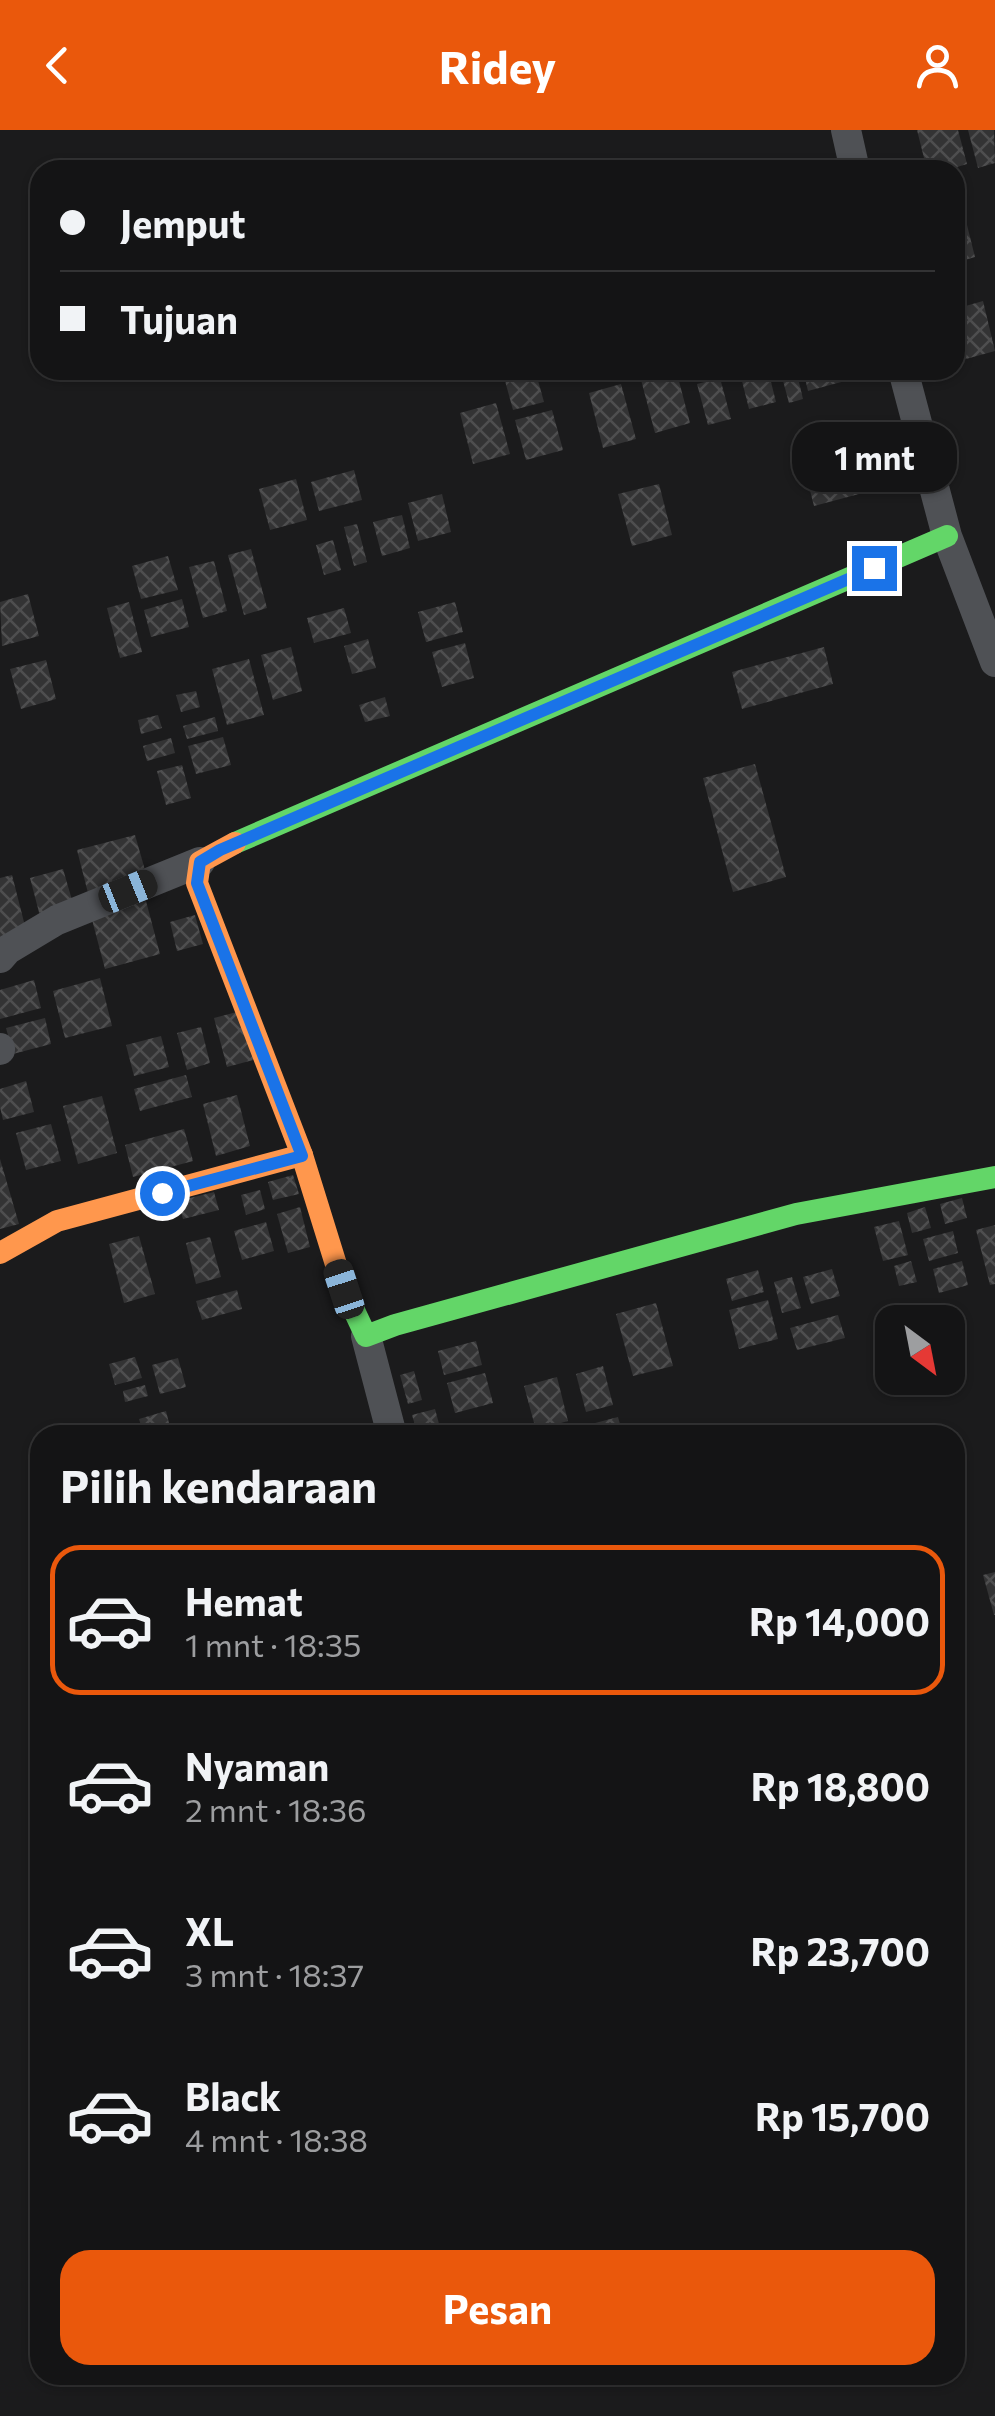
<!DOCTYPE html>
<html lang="id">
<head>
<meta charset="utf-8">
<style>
	:root { --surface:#141415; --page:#212122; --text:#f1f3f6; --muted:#9d9ea0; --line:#333334; --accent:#ea580c }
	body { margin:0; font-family:Commissioner,sans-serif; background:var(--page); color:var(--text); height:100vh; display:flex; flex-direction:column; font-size:38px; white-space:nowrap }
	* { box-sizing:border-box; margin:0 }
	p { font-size:32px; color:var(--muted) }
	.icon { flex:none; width:55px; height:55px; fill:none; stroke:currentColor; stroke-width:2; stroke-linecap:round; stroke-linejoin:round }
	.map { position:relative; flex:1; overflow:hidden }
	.panel { position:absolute; left:30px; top:1295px; width:935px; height:960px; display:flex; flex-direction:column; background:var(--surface); border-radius:30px; box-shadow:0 2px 8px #0004,0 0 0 2px var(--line) }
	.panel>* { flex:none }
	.top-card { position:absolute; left:30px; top:30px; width:935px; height:220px; border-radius:30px; box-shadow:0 2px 8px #0004,0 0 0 2px var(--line); display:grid; align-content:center; height:220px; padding:0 30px; background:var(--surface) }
	.needle { width:65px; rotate:148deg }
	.fabs { position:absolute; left:875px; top:1175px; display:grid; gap:20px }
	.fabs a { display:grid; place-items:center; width:90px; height:90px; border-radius:20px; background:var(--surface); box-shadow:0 2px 8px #0004,0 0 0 2px var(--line); font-size:50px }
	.end { position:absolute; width:45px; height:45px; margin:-22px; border:12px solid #1a73e8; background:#fff; box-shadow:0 0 0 5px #fff }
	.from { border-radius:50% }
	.bubble { position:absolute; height:70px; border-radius:30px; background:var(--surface); box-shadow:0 2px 8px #0004,0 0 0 2px var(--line); font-size:32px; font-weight:700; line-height:70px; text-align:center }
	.car { position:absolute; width:30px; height:60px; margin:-30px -15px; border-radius:12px; box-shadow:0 0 8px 2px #0007; background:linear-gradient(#222 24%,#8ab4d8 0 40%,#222 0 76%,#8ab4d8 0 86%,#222 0) }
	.top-card b { display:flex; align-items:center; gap:35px; height:95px; font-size:38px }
	.top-card b+b { border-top:2px solid var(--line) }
	.top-card i { width:25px; height:25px; background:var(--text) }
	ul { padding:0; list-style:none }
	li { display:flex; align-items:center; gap:30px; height:150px; margin:0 20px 15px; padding:0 10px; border:5px solid transparent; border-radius:30px }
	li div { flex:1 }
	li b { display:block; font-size:38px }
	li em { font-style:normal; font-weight:700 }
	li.current { border-color:var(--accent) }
	li>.icon { width:90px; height:90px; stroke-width:1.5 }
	h2 { padding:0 30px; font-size:45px; line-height:120px }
	.button { display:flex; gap:20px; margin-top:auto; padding:20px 30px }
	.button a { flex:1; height:115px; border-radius:30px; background:var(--accent); color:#fff; font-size:40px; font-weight:700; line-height:115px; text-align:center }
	header { display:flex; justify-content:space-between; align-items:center; height:130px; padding:0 30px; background:var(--accent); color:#fff; font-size:45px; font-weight:700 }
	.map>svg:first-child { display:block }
</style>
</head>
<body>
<header><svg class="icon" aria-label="back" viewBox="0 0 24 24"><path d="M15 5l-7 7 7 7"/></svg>Ridey<svg class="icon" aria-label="person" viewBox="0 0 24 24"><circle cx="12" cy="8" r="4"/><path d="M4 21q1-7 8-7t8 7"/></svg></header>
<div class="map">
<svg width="995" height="2286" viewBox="0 0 995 2286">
	<defs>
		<pattern id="building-cross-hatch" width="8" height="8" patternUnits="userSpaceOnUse" patternTransform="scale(2.5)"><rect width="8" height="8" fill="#333334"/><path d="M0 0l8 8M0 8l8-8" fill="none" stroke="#4e4e4f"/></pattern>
	</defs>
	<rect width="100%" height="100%" fill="#1b1b1c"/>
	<g fill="url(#building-cross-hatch)">
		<path d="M917,0H958L967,34L947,40H927Z"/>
		<path d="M968,0H994L995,33L978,38Z"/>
		<path d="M964,83L975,127L955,133V85Z"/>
		<path d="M983,171L995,221L955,232V179Z"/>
		<path d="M502,240H535L544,272L513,280Z"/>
		<path d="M648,240H676L690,293L655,303L639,242Z"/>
		<path d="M768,240L776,272L749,279L741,247Z"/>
		<path d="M803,240H854L856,248L808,261Z"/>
		<path d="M797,244L803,269L789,273L782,247Z"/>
		<path d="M720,248L731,289L708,295L697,254Z"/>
		<path d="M621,254L636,309L603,318L589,263Z"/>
		<path d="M496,273L510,324L473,334L460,283Z"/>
		<path d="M552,280L563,320L526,330L515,290Z"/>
		<path d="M856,290L874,360L814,376L796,306Z"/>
		<path d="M354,340L362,370L319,381L311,352Z"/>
		<path d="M296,349L307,390L270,400L259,359Z"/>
		<path d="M659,354L672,405L632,416L618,364Z"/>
		<path d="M442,364L451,402L418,411L408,373Z"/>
		<path d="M402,385L410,418L382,426L373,392Z"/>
		<path d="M357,394L367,432L354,436L344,397Z"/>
		<path d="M333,410L341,440L324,445L316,415Z"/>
		<path d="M251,419L267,478L244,485L228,425Z"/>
		<path d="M168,426L178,460L141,469L132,436Z"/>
		<path d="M214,431L227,481L203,488L189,437Z"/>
		<path d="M28,464L39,506L2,516L0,472Z"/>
		<path d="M182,469L189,497L151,507L144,480Z"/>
		<path d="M129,472L142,522L120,528L107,478Z"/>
		<path d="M455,472L463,502L426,512L418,482Z"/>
		<path d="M344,478L351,503L314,513L307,488Z"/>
		<path d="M368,509L376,538L352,544L344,516Z"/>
		<path d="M465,513L474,548L442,557L432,522Z"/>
		<path d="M291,517L302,561L273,570L261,525Z"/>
		<path d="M824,517L833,554L742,579L732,542Z"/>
		<path d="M249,529L264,585L227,595L212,539Z"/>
		<path d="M46,530L56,569L21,579L10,539Z"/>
		<path d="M196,561L200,577L181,582L176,565Z"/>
		<path d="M385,567L390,586L365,592L359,575Z"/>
		<path d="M158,585L162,598L141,604L138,590Z"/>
		<path d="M215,587L218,601L187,609L183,596Z"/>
		<path d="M223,607L231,635L196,644L188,616Z"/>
		<path d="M171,608L175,623L147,631L143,616Z"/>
		<path d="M755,634L786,747L733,762L703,648Z"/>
		<path d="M182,635L191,668L166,675L157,641Z"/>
		<path d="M135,705L147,747L88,763L77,720Z"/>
		<path d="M63,739L74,777L40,786L30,748Z"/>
		<path d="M12,745L26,800L0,808V748Z"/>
		<path d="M146,771L160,824L105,839L91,786Z"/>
		<path d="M195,785L203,814L177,821L170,792Z"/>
		<path d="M100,848L112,896L65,908L53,861Z"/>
		<path d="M34,850L41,878L0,889V860Z"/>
		<path d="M248,879L261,928L227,937L214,888Z"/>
		<path d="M45,888L51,914L13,924L6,898Z"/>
		<path d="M201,897L210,933L187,940L177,903Z"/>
		<path d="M161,906L169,937L134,946L126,915Z"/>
		<path d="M186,945L192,967L140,981L134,959Z"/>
		<path d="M26,951L34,982L3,990L0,977V959Z"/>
		<path d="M237,965L250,1016L216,1026L203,974Z"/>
		<path d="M102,966L117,1023L78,1034L63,976Z"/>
		<path d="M51,994L61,1031L26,1040L16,1003Z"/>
		<path d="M184,999L193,1031L133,1047L125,1015Z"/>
		<path d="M0,1029L19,1094L0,1099Z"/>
		<path d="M293,1045L299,1064L273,1070L268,1052Z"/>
		<path d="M260,1060L265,1079L246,1085L241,1065Z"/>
		<path d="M214,1062L219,1080L183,1089L178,1071Z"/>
		<path d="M962,1068L967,1088L945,1094L940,1074Z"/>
		<path d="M300,1077L310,1117L288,1123L277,1084Z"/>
		<path d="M925,1077L931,1098L912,1103L907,1083Z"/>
		<path d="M899,1091L908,1125L883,1131L874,1097Z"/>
		<path d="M266,1092L274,1121L242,1130L234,1101Z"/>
		<path d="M995,1095V1154L990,1155L976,1100Z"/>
		<path d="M953,1101L958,1123L929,1131L923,1109Z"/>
		<path d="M139,1106L155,1164L124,1173L109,1114Z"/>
		<path d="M210,1107L221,1147L196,1154L186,1113Z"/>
		<path d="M911,1131L917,1152L899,1156L894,1136Z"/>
		<path d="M962,1131L968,1155L939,1163L933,1139Z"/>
		<path d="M832,1139L840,1166L811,1174L803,1147Z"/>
		<path d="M758,1140L764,1162L732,1171L726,1149Z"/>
		<path d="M792,1147L801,1178L782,1183L774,1152Z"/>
		<path d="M237,1160L242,1179L202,1190L196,1171Z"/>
		<path d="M768,1170L778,1209L739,1219L729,1180Z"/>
		<path d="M656,1173L673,1236L633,1246L616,1184Z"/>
		<path d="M838,1185L845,1208L797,1220L790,1198Z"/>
		<path d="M476,1211L482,1235L444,1245L438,1221Z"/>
		<path d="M135,1227L142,1248L115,1255L109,1234Z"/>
		<path d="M178,1228L186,1257L160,1264L152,1235Z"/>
		<path d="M603,1236L613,1275L586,1282L576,1244Z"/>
		<path d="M414,1241L422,1270L408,1274L400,1245Z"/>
		<path d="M485,1243L493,1273L455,1283L447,1253Z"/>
		<path d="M557,1247L568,1291L536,1300L524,1256Z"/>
		<path d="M145,1255L148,1266L125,1272L123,1261Z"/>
		<path d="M435,1279L442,1305H418L412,1285Z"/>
		<path d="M166,1281L171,1301L157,1305H144L139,1289Z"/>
		<path d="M618,1287L623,1305H582L580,1297Z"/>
		<path d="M995,1442V1485H994L983,1445Z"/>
	</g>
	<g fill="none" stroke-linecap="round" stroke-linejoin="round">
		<g stroke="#4f5155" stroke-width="30">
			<path d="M846,0L855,40"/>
			<path d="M903,240L947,406L995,532"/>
			<path d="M0,828L7,820L57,790L200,732"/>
			<path d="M0,918V920"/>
			<path d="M366,1206L392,1305"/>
		</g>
		<g stroke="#63d668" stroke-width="22">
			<path d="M235,713L947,406"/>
			<path d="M343,1157L366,1206L395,1195L796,1084L995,1047"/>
		</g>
		<g stroke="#ff974d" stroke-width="22">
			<path d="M235,713L200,732L197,753L302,1025L343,1157"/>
			<path d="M0,1123L57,1091L302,1025"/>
		</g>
	</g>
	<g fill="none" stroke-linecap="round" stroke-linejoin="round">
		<path stroke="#1a73e8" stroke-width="12" d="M162,1063L302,1026L197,753L200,732L220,720L874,438"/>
	</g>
</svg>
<div class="fabs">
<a><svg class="needle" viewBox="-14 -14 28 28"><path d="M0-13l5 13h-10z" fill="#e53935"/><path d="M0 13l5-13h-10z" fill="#9d9ea0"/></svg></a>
</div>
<i class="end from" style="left:162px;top:1063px"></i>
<i class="end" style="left:874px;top:438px"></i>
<div class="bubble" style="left:792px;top:292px;width:165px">1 mnt</div>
<i class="car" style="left:128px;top:761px;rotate:68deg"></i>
<i class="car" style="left:344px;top:1159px;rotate:342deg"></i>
<div class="top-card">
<b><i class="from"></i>Jemput</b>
<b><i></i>Tujuan</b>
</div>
<section class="panel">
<h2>Pilih kendaraan</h2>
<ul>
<li class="current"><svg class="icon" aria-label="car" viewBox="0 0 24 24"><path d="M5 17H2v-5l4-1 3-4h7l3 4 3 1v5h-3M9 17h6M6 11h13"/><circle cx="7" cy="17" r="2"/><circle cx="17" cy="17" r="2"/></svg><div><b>Hemat</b><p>1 mnt · 18:35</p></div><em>Rp 14,000</em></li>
<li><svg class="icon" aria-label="car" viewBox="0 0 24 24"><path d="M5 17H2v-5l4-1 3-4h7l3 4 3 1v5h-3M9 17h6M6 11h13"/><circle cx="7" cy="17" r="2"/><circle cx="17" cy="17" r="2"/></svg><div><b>Nyaman</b><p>2 mnt · 18:36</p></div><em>Rp 18,800</em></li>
<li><svg class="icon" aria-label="car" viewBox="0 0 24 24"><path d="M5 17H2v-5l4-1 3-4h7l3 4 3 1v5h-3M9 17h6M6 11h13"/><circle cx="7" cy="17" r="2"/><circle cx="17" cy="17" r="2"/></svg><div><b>XL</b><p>3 mnt · 18:37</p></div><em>Rp 23,700</em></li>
<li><svg class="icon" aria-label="car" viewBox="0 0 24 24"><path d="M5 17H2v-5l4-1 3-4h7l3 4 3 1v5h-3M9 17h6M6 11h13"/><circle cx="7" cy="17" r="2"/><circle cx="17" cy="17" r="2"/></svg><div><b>Black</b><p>4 mnt · 18:38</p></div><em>Rp 15,700</em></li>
</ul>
<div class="button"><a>Pesan</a></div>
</section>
</div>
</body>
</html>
